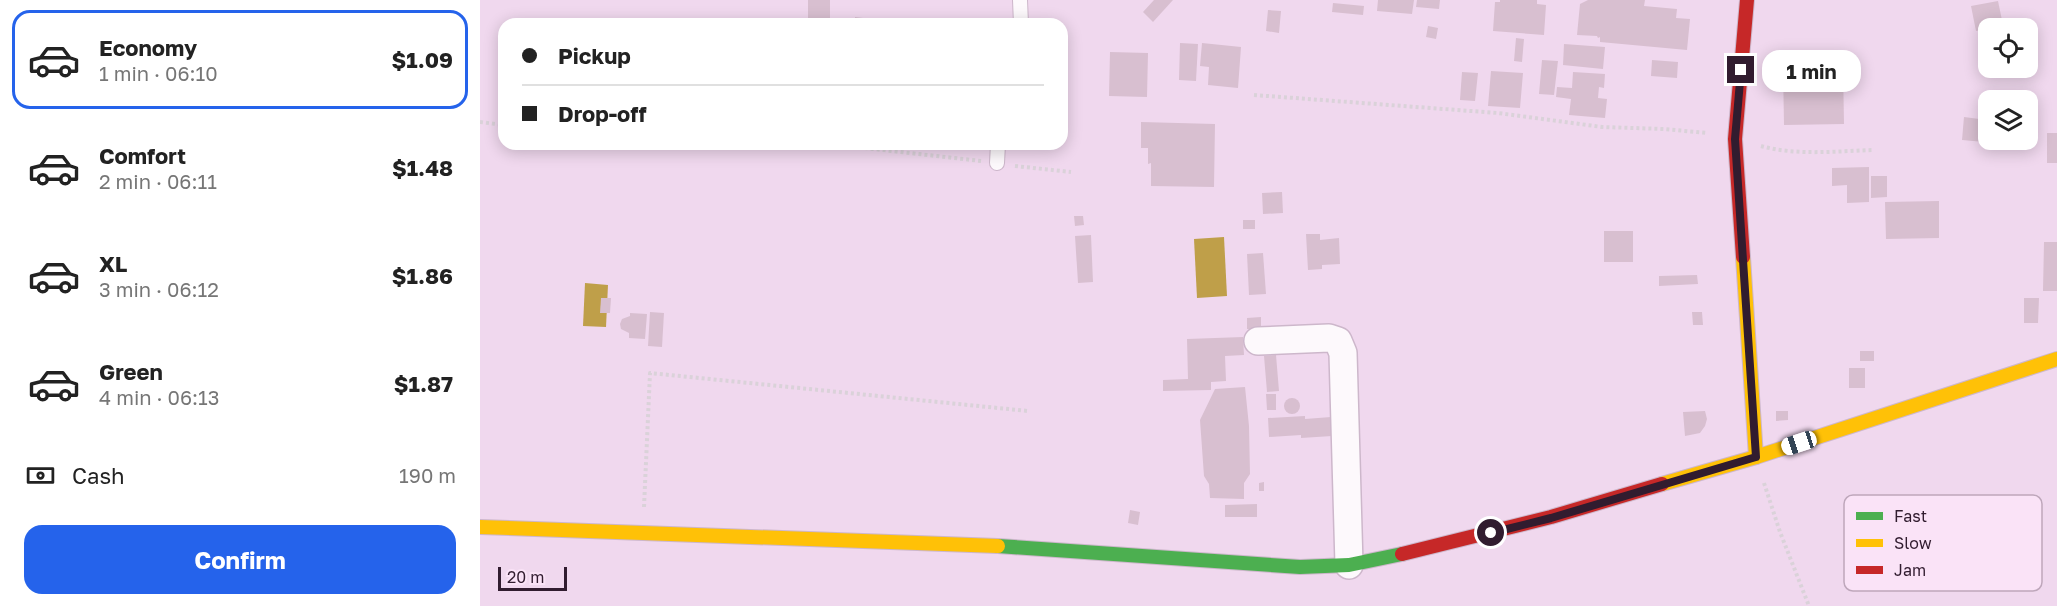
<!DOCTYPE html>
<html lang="en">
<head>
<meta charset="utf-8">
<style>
	:root { --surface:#fff; --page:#f2f2f2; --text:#222; --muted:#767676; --line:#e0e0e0; --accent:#2563eb }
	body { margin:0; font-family:"Golos Text",sans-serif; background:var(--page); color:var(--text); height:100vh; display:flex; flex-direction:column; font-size:22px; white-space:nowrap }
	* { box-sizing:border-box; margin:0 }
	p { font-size:20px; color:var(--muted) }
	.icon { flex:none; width:33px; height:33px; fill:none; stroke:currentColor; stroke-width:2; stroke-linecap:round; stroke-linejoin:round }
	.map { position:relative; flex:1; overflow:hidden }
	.details { display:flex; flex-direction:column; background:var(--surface); width:480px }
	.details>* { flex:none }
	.guide { position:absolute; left:18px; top:18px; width:570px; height:132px; border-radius:18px; box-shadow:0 3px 15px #0003; display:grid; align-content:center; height:132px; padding:0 24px; background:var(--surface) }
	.tools { position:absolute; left:1498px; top:18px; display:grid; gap:12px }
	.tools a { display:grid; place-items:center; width:60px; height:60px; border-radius:12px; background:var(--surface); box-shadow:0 3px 15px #0003; font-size:30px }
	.scale { position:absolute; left:18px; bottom:15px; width:69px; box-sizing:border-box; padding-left:6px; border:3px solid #311c2f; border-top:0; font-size:16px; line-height:21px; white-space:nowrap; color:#311c2f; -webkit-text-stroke:4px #fae3f7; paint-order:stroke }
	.end { position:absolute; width:27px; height:27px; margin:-14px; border:8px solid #311c2f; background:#fff; box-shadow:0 0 0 3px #fff }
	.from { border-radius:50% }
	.bubble { position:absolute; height:42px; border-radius:18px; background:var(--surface); box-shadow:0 3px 15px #0003; font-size:20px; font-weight:700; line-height:42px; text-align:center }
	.car { position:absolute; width:18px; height:36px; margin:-18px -9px; border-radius:8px; box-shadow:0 0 4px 2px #0007; background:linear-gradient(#fff 24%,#345 0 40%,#fff 0 76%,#345 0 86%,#fff 0) }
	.guide b { display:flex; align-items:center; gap:21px; height:57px; font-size:22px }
	.guide b+b { border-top:2px solid var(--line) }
	.guide i { width:15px; height:15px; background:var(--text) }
	ul { padding:10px 0 0; list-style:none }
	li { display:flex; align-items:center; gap:18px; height:99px; margin:0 12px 9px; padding:0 12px; border:3px solid transparent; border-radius:18px }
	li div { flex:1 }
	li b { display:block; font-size:22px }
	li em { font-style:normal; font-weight:700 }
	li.current { border-color:var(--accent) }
	li>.icon { width:54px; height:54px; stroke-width:1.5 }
	.pay { display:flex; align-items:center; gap:15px; height:66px; padding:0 24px; font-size:22px }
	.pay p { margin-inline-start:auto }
	.action { display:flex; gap:12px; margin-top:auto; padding:12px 24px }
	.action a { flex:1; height:69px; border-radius:18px; background:var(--accent); color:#fff; font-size:24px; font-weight:700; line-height:69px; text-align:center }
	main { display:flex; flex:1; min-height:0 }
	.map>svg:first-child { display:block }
</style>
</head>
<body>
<main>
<section class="details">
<ul>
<li class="current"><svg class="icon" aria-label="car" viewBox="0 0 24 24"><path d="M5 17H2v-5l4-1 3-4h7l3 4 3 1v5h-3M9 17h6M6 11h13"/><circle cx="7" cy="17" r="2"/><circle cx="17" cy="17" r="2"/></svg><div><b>Economy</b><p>1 min · 06:10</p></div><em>$1.09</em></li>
<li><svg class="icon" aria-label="car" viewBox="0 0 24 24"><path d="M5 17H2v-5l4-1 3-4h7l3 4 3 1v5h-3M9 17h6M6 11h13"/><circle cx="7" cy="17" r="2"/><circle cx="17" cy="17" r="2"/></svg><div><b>Comfort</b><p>2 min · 06:11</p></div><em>$1.48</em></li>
<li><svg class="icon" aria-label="car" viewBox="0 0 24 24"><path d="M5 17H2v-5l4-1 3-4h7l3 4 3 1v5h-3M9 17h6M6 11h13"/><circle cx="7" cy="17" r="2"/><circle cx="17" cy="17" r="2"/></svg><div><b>XL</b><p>3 min · 06:12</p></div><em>$1.86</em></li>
<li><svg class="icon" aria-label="car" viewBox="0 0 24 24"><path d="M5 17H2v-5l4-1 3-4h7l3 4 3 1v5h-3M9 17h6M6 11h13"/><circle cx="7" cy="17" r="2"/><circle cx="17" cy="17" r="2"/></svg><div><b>Green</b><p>4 min · 06:13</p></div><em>$1.87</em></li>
</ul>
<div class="pay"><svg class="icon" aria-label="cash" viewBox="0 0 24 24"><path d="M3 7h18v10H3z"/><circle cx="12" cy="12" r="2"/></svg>Cash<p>190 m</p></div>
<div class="action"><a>Confirm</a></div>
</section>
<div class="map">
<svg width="1577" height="606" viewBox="0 0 1577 606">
	<rect width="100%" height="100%" fill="#f0d8ee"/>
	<g fill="#bf9f49">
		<path d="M744,237L747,296L717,298L714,239Z"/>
		<path d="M105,283L128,285L126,327L103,326Z"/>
	</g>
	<g fill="#d8bfd0">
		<rect x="328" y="0" width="22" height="23"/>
		<path d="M674,0H693L673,22L663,12Z"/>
		<path d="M898,0H934L932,14L897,11Z"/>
		<path d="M937,0H960L959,9L936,7Z"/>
		<path d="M1020,0H1057V4L1066,5L1064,35L1013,31L1015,2H1020Z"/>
		<path d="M1108,0H1165L1164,6L1197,9L1196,18L1210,19L1207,50L1120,42V37L1118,38L1117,36L1097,35L1100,4Z"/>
		<path d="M1518,1L1523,25L1496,31L1491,6Z"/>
		<path d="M853,3L884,6L883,15L852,12Z"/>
		<path d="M788,10L801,11L799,33L786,31Z"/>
		<path d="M375,17L391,19V24H375Z"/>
		<path d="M948,26L958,28L956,39L946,37Z"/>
		<path d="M1036,38L1044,39L1042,62L1034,61Z"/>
		<path d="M700,43L718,44L716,81L699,80Z"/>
		<path d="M722,43L761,47L758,88L728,85L729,67L720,66Z"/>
		<path d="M1084,44L1125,47L1123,69L1083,65Z"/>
		<path d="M630,52L668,53L667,97L629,96Z"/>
		<path d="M1062,60L1078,61L1074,95L1059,94Z"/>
		<path d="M1172,60L1198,62L1197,78L1171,76Z"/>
		<path d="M1363,67L1364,124L1304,125L1303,68Z"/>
		<path d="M1011,71L1043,73L1040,108L1008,106Z"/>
		<path d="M982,72L998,73L995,101L980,100Z"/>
		<path d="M1093,72L1125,74L1124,88L1119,87L1118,98L1127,99L1125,118L1089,115L1091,99L1076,97L1077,87L1092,88Z"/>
		<path d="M1484,117L1507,120L1504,142L1482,140Z"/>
		<path d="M661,122L735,124L734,187L671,186V163L668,164V148H661Z"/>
		<rect x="1567" y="133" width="10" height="30"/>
		<path d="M1389,167V202L1367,203V185L1352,186V168Z"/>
		<path d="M1391,176H1407V197L1391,198Z"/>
		<path d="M802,192L803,213L783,214L782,193Z"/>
		<path d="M1459,201V238L1406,239L1405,202Z"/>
		<path d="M594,216H603L604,225L595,226Z"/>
		<rect x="763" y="220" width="12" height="9"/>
		<rect x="1124" y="231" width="29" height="31"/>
		<path d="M826,234H840V240L859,238L860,264L842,265V269L828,270Z"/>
		<path d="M611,235L613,282L598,283L595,236Z"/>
		<path d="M1564,242H1577V291H1563Z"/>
		<path d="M783,253L786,294L769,295L767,254Z"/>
		<path d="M1217,275L1218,284L1179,286V276Z"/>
		<path d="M121,298H131L130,313H120Z"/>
		<path d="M1544,298H1559L1558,323H1544Z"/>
		<path d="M170,312L184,313L182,347L168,346Z"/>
		<path d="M1212,312H1222L1223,325H1213Z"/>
		<path d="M150,313L167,314L165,339L149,338V333L141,329L140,324L142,319L150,316Z"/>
		<path d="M781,317V329H767V318Z"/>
		<path d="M763,337L764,355L745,356L746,381L731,382V390L683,391V380L708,379L707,339Z"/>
		<rect x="1380" y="351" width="14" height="10"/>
		<path d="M796,355L799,391L787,392L784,356Z"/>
		<rect x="1369" y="368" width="16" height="20"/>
		<path d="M765,387L769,426L770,474L764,483V499L730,498L729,484L724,476L720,420L735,389Z"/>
		<path d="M786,394H796V410H787Z"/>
		<circle cx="812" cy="406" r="8"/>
		<path d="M1225,411L1227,419L1225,426L1220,433L1205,436L1203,412Z"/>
		<path d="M1296,411H1308V420L1296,421Z"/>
		<path d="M825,416V419L851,417L852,436L821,438V435L789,437L788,418Z"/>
		<path d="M784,482V491H779V483Z"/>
		<path d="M777,504V517H745V505Z"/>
		<path d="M650,510L660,512L658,525L648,523Z"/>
	</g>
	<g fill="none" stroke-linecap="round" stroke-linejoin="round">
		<g stroke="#cdb7cb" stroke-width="16">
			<g id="lane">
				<path d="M540,0L541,24"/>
				<path d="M517,163L518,144"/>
			</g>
		</g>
		<g stroke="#cdb7cb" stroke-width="30">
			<path id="street" d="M778,341L849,338L858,341L863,353L869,565"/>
		</g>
		<g stroke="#cdb7cb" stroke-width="16">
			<path id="fast" d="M518,546L820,567L869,565L922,554"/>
		</g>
		<g stroke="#cdb7cb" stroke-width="16">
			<g id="slow">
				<path d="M1263,257L1276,457"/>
				<path d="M1182,484L1276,457L1577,359"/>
				<path d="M0,527L518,546"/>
			</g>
		</g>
		<g stroke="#cdb7cb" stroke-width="16">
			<g id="jam">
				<path d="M1263,257L1255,139L1267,0"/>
				<path d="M922,554L1071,517L1182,484"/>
			</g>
		</g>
		<g stroke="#dad2d9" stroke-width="4" stroke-dasharray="3 3" stroke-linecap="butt">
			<path d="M774,95L1018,113L1122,127L1184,129L1227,133"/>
			<path d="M0,122L24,125"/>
			<path d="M349,144L501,161"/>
			<path d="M1281,146C1317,156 1357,151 1394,150"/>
			<path d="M535,166L591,172"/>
			<path d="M1284,483L1300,532L1329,606"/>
			<path d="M164,507L170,373L548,411"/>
		</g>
		<use href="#lane" stroke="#fdf9fc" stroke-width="14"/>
		<use href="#street" stroke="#fdf9fc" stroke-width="27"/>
		<use href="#fast" stroke="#4caf50" stroke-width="14"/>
		<use href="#slow" stroke="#ffc107" stroke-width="14"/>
		<use href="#jam" stroke="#c62828" stroke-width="14"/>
	</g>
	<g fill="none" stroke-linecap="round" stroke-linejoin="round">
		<path stroke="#311c2f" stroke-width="8" d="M1011,533L1071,518L1276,457L1255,139L1261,70"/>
	</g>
	<rect x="1364" y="495" width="198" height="96" rx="9" fill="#fae3f7" stroke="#bea7bb" stroke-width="1.5"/>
	<rect x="1376" y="512" width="27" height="8" fill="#4caf50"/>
	<rect x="1376" y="539" width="27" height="8" fill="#ffc107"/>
	<rect x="1376" y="566" width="27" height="8" fill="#c62828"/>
	<g font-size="16" fill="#311c2f">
		<text x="1414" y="522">Fast</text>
		<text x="1414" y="549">Slow</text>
		<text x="1414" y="576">Jam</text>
	</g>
</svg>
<div class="tools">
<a><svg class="icon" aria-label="locate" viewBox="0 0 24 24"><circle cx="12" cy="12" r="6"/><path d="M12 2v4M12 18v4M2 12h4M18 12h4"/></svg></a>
<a><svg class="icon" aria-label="layers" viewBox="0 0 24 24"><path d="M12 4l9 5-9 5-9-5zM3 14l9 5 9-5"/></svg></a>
</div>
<div class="scale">20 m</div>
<i class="end from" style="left:1011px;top:533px"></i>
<i class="end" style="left:1261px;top:70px"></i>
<div class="bubble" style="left:1282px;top:50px;width:99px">1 min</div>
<i class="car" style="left:1319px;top:443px;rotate:252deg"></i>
<div class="guide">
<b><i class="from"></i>Pickup</b>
<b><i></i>Drop-off</b>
</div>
</div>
</main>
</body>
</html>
